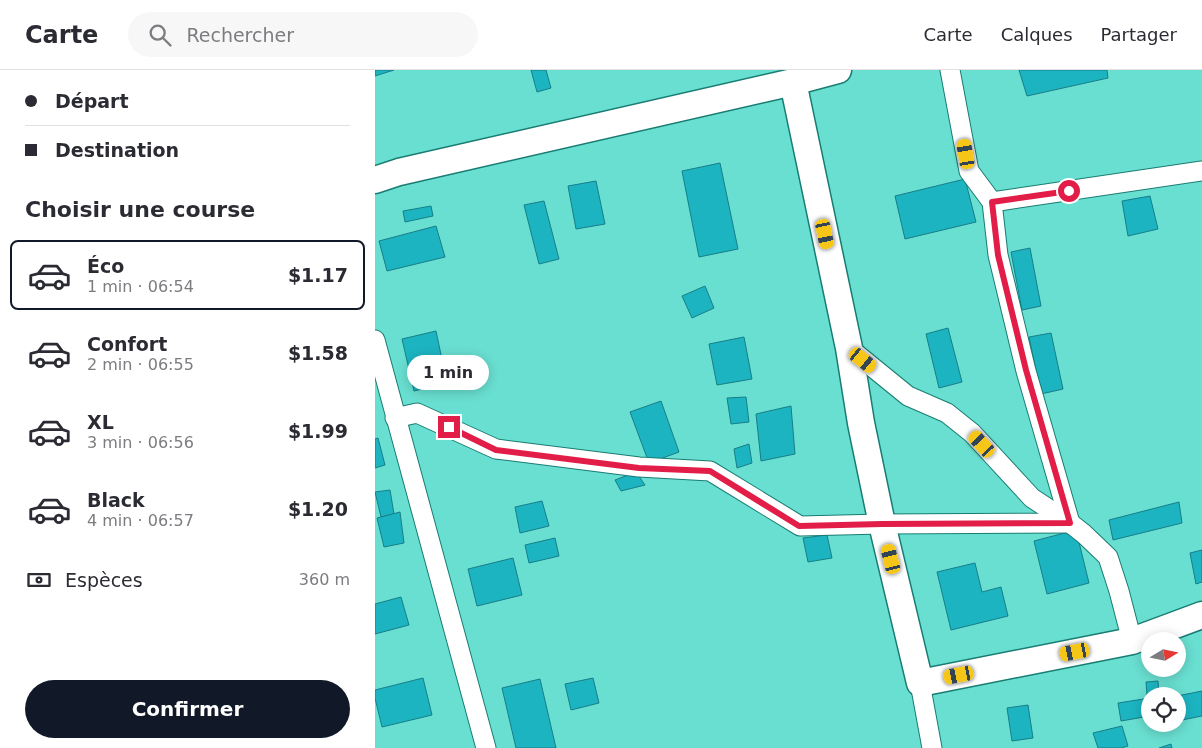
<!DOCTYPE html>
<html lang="fr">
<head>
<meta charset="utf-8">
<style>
	:root { --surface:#fff; --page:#f7f7f7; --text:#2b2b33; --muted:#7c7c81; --line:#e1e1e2; --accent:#111827 }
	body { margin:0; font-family:"DejaVu Sans",sans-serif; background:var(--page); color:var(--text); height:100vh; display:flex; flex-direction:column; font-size:19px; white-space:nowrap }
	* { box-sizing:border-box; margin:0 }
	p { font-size:16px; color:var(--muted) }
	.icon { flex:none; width:28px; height:28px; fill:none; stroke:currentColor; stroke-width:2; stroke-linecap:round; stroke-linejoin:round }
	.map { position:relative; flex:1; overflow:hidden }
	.side { display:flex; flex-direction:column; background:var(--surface); width:375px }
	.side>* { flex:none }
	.banner { display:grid; align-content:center; height:110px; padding:0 25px; background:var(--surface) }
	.needle { width:32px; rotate:80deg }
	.controls { position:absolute; left:766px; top:562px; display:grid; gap:10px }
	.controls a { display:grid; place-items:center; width:45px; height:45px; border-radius:50%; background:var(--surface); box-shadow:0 2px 12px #0003; font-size:25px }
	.end { position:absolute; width:22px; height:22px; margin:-11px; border:6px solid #e11d48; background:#fff; box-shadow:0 0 0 2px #fff }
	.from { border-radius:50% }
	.bubble { position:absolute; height:35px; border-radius:18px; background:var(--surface); box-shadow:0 2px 12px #0003; font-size:16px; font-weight:600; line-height:35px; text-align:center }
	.car { position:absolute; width:15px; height:30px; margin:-15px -8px; border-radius:6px; box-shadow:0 0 4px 1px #0007; background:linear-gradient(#f5c518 24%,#345 0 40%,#f5c518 0 76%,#345 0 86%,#f5c518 0) }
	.banner b { display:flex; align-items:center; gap:18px; height:48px; font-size:19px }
	.banner b+b { border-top:1px solid var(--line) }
	.banner i { width:12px; height:12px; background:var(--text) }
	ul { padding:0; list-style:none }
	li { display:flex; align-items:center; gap:15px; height:70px; margin:0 10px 8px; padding:0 15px; border:2px solid transparent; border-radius:8px }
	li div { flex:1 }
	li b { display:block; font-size:19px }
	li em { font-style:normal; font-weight:600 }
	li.active { border-color:var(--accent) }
	li>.icon { width:45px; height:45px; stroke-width:1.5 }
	h2 { padding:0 25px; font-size:22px; line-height:60px }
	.pay { display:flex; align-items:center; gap:12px; height:55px; padding:0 25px; font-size:19px }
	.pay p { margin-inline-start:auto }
	.cta { display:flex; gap:10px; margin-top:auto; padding:10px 25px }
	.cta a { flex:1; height:58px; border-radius:30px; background:var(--accent); color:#fff; font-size:20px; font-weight:600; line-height:58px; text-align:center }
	header { display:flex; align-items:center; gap:30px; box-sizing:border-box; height:70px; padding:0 25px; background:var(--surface); border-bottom:1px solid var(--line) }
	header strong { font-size:24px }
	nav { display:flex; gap:28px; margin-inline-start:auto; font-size:18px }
	.search { width:350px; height:45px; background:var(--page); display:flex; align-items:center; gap:12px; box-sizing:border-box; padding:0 18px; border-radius:28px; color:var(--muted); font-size:19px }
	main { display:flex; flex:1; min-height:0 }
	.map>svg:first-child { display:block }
</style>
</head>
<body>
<header>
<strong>Carte</strong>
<div class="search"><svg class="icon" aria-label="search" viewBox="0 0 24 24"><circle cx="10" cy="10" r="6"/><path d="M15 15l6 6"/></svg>Rechercher</div>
<nav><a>Carte</a><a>Calques</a><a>Partager</a></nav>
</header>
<main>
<section class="side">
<div class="banner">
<b><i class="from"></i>Départ</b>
<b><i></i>Destination</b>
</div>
<h2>Choisir une course</h2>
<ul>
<li class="active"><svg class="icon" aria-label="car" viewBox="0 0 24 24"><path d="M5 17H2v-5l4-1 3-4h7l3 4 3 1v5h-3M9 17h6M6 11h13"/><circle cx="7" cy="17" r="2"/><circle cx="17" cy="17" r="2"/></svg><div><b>Éco</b><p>1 min · 06:54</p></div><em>$1.17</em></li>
<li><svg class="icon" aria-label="car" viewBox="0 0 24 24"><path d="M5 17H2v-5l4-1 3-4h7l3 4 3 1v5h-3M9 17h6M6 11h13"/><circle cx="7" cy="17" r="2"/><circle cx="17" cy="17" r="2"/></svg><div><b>Confort</b><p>2 min · 06:55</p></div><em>$1.58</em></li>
<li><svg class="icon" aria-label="car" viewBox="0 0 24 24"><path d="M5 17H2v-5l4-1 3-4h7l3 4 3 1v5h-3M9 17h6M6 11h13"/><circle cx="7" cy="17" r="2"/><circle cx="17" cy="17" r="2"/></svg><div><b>XL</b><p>3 min · 06:56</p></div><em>$1.99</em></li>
<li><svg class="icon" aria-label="car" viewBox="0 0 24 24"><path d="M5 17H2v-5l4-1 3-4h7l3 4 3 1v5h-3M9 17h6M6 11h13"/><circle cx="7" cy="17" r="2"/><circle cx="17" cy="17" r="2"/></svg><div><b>Black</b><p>4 min · 06:57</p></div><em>$1.20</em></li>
</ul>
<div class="pay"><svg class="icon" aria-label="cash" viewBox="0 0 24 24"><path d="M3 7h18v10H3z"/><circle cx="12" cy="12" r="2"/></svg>Espèces<p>360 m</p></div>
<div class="cta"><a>Confirmer</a></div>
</section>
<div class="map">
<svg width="827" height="678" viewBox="0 0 827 678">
	<rect width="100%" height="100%" fill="#69dfd1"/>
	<g fill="#1db4c2" stroke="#177e87">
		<path d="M0,0H19L0,6Z"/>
		<path d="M156,0H171L176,18L162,22Z"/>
		<path d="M644,0H732L733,8L652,26Z"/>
		<path d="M345,93L363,179L324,187L307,101Z"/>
		<path d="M590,109L601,152L530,169L520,126Z"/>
		<path d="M221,111L230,154L201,159L193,116Z"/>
		<path d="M775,126L783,159L753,166L747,131Z"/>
		<path d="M169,131L184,189L164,194L149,135Z"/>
		<path d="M56,136L58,146L30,152L28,141Z"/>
		<path d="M61,156L70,187L12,201L4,171Z"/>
		<path d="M655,178L666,236L647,240L636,182Z"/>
		<path d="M330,216L339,238L317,248L307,226Z"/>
		<path d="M573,258L587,312L564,318L551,264Z"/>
		<path d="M61,261L72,313L39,321L27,269Z"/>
		<path d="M676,263L688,319L666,324L654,267Z"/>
		<path d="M369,267L377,309L342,315L334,274Z"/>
		<path d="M371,327L374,352L356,354L352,328Z"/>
		<path d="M286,331L304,382L274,393L255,342Z"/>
		<path d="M416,336L420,384L386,391L381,344Z"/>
		<path d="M3,368L10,395L0,398V369Z"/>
		<path d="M374,374L377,393L362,398L359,379Z"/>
		<path d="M261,402L270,415L246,421L240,410Z"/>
		<path d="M15,420L19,444L6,447L0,422Z"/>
		<path d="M167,431L174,456L145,463L140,437Z"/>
		<path d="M804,432L807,453L738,470L734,450Z"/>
		<path d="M25,442L29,473L9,477L2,448Z"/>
		<path d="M701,460L714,513L672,524L659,471Z"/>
		<path d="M452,465L457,488L433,492L428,468Z"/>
		<path d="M180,468L184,486L154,493L150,475Z"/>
		<path d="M827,480V512L821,514L815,483Z"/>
		<path d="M138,488L147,525L102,536L93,499Z"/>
		<path d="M600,493L607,522L626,517L633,546L576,560L562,502Z"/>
		<path d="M26,527L34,555L0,564V534Z"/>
		<path d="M48,608L57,645L7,657L0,628V620Z"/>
		<path d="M218,608L224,633L196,640L190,614Z"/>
		<path d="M165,609L181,678H141L127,618Z"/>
		<path d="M783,611L784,623L772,625L771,612Z"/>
		<path d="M827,621V646L802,651V626Z"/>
		<path d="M775,628V646L746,651L743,633Z"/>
		<path d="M653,635L658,668L637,671L632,638Z"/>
		<path d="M747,656L753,676L746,678H723L718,663Z"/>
		<path d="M796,674L797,678H784Z"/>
	</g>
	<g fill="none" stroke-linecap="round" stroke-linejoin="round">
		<g stroke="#197c72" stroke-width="21">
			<g id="street">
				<path d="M575,0L594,101L617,132L827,101"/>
				<path d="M0,270L111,678"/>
				<path d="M474,278L533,326L572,343L597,363L657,428L695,453L709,464L733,487L744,521L757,571"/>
				<path d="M20,348L42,343L121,379L264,397L335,401L425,456L507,454L695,453L651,301L623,185L617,132"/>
				<path d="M545,613L557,678"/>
			</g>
		</g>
		<g stroke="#197c72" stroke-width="29">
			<g id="secondary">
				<path d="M418,12L474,278L486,353L507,454L545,613L757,571L827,545"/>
				<path d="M0,110L24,102L418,12L463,0"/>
			</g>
		</g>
		<use href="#street" stroke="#fff" stroke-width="19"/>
		<use href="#secondary" stroke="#fff" stroke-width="26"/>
	</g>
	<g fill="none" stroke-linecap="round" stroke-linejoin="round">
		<path stroke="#e11d48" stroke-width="6" d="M74,357L121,380L264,398L335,401L424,456L507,454L695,453L651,300L623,185L617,132L694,121"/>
	</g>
</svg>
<div class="controls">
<a><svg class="needle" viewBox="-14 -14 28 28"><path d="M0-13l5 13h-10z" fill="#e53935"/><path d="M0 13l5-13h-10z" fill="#7c7c81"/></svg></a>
<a><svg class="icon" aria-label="locate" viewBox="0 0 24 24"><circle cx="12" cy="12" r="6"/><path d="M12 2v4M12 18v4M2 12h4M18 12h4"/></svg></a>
</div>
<i class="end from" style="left:694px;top:121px"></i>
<i class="end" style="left:74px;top:357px"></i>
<div class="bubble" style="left:32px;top:285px;width:82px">1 min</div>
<i class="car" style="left:591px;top:84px;rotate:350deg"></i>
<i class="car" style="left:450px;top:164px;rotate:168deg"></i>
<i class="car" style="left:488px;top:290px;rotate:129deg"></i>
<i class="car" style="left:607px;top:374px;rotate:317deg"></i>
<i class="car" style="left:516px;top:489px;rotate:346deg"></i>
<i class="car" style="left:700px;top:582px;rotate:259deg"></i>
<i class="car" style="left:584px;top:605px;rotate:259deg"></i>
</div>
</main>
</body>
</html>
